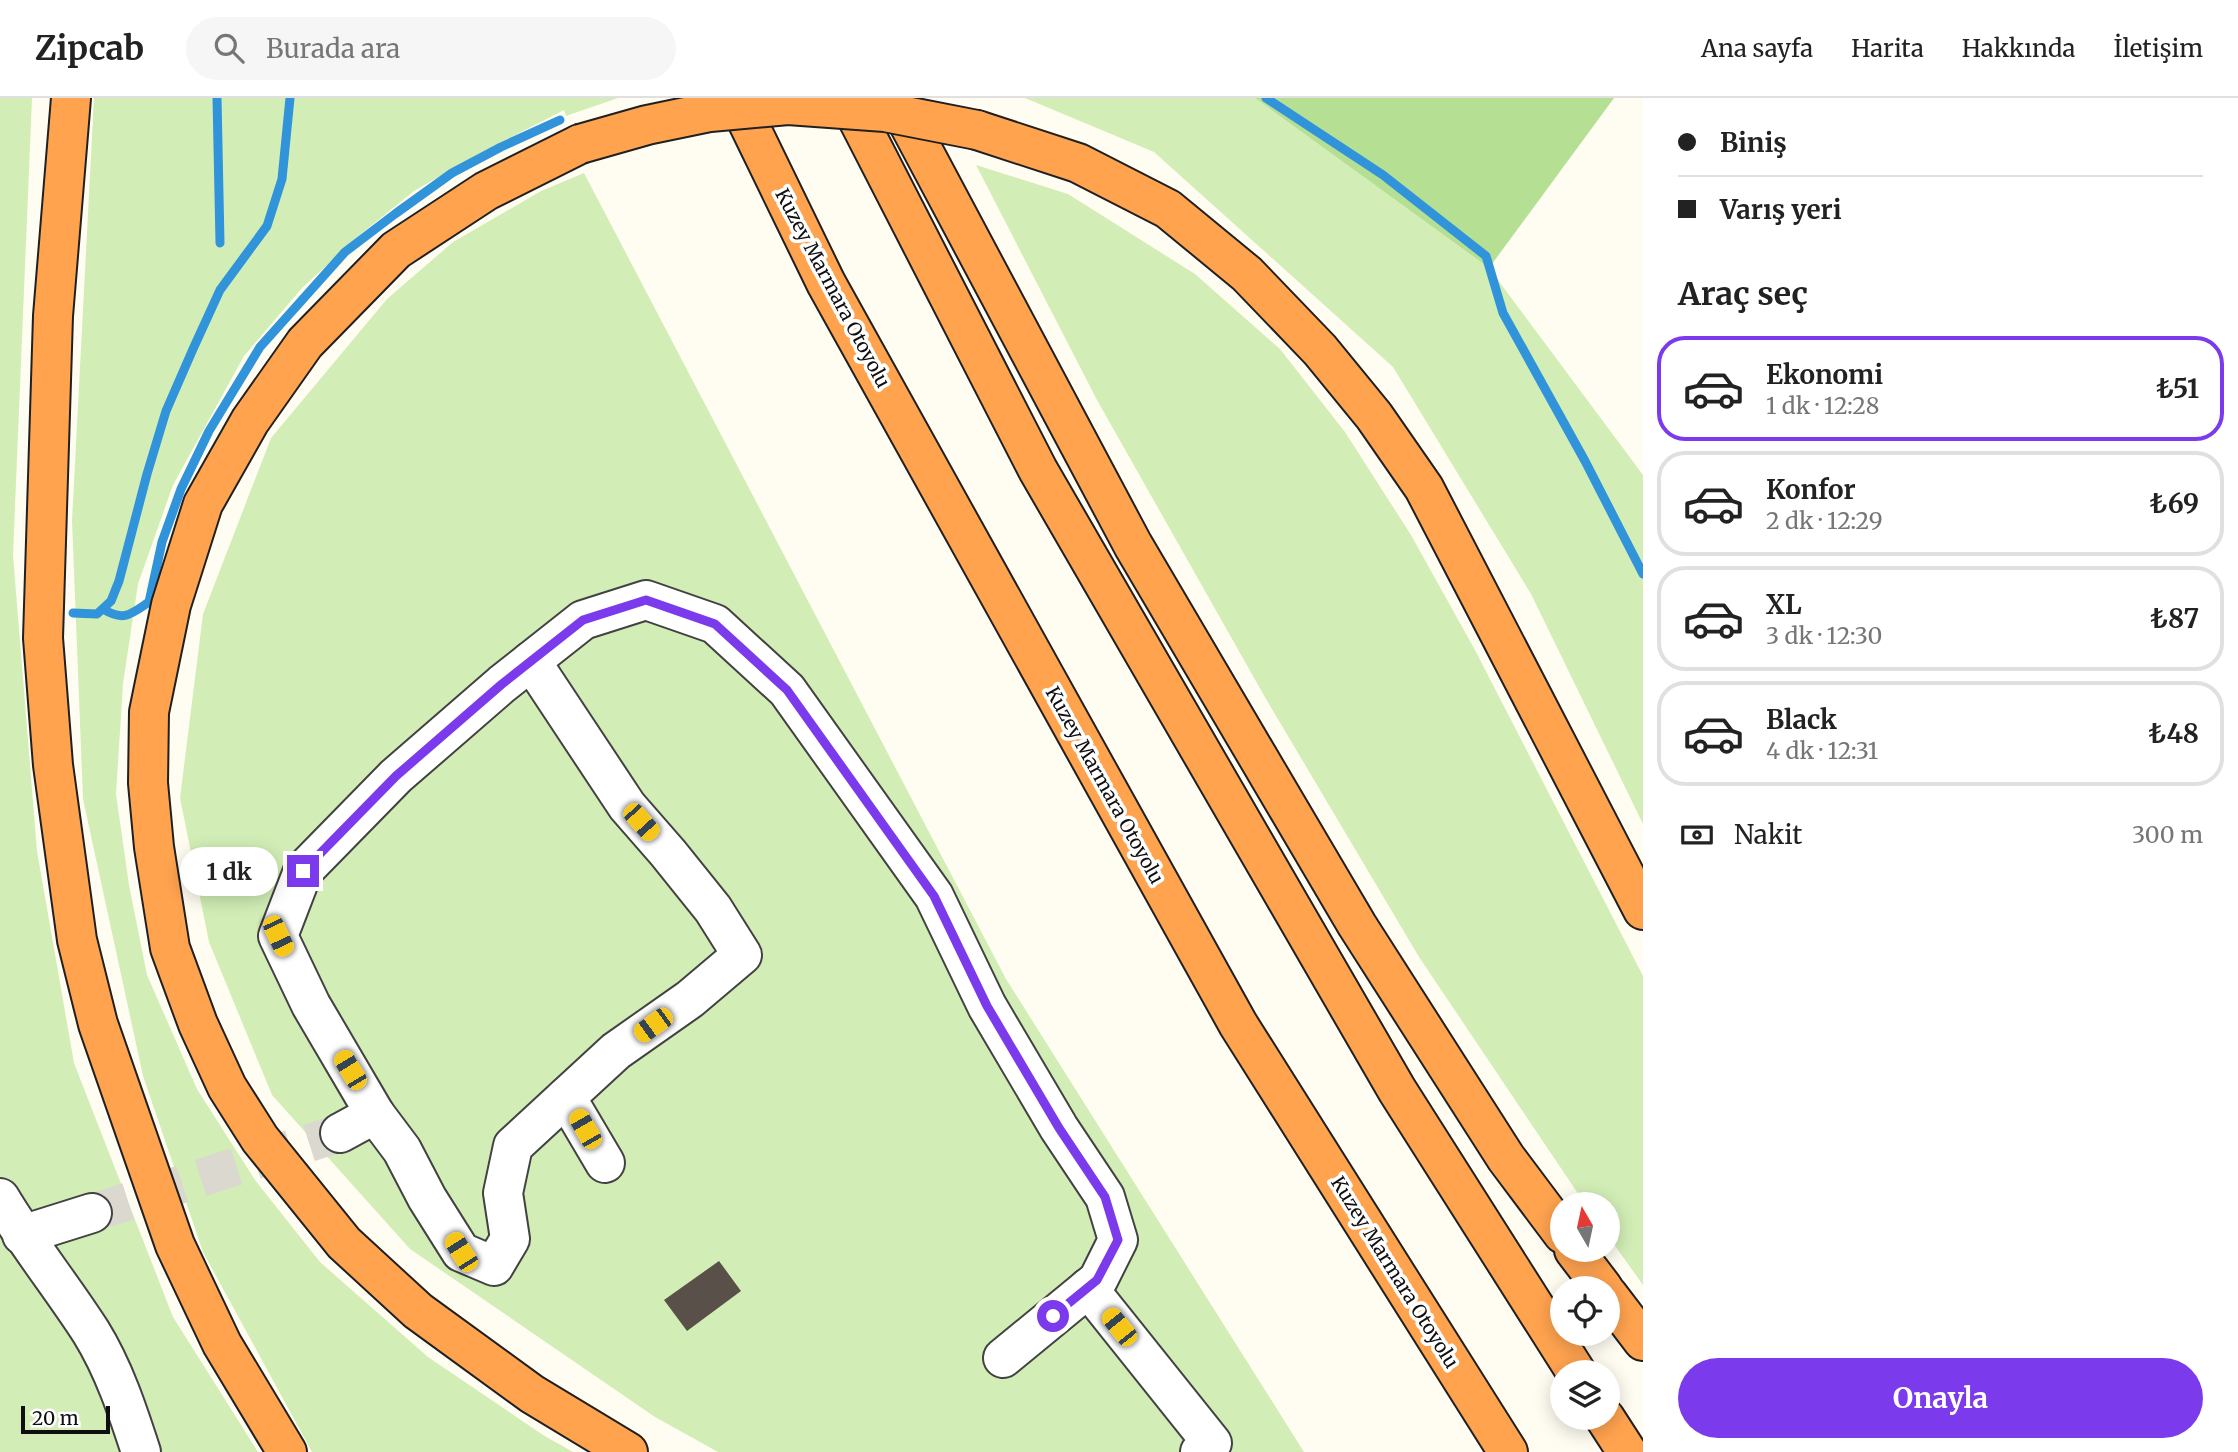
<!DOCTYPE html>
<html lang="tr">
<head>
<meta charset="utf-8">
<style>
	:root { --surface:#fff; --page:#f6f6f6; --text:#222; --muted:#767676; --line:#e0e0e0; --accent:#7c3aed }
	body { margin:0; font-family:Merriweather,serif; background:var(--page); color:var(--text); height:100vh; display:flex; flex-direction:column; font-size:26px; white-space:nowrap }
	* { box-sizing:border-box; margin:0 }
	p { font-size:23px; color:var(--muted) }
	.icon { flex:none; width:38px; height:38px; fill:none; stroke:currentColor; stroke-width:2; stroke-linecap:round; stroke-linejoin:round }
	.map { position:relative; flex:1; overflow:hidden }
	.details { display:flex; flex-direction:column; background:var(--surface); width:595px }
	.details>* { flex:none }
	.guide { display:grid; align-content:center; height:154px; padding:0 35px; background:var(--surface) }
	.needle { width:46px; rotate:351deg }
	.tools { position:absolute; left:1550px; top:1094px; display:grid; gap:14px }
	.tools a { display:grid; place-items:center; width:70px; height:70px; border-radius:50%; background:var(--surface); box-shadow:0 4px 18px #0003; font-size:35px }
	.scale { position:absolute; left:21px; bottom:18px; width:89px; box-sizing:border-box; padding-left:7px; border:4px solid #0f0f0f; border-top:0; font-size:19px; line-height:24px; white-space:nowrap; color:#0f0f0f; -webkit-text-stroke:5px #fff; paint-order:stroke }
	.end { position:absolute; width:32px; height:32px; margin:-16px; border:9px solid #7c3aed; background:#fff; box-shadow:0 0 0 4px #fff }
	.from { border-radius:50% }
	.bubble { position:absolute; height:49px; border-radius:24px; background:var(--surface); box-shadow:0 4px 18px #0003; font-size:23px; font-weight:700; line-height:49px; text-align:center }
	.car { position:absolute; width:21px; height:42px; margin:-21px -10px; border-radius:9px; box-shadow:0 0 5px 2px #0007; background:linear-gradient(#f5c518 24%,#345 0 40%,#f5c518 0 76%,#345 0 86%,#f5c518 0) }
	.guide b { display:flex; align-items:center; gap:24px; height:66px; font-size:26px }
	.guide b+b { border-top:2px solid var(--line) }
	.guide i { width:18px; height:18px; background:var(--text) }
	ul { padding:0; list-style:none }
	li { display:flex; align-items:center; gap:21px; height:105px; margin:0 14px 10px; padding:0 21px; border:4px solid var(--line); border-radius:28px }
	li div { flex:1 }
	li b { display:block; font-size:26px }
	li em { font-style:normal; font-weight:700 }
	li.selected { border-color:var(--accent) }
	li>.icon { width:63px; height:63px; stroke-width:1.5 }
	h2 { padding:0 35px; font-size:32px; line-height:84px }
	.pay { display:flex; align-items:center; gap:18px; height:77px; padding:0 35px; font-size:26px }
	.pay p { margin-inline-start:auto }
	.cta { display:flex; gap:14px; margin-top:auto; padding:14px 35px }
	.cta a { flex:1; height:80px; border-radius:42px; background:var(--accent); color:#fff; font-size:28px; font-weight:700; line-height:80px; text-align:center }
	header { display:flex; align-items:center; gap:42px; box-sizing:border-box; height:98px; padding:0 35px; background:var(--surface); border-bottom:2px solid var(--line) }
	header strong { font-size:33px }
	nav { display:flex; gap:38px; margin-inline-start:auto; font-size:24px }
	.search { width:490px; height:63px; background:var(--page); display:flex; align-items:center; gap:18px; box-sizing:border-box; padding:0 24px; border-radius:38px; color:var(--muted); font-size:26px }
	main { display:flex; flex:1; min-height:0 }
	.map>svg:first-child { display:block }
</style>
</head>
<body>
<header>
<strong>Zipcab</strong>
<div class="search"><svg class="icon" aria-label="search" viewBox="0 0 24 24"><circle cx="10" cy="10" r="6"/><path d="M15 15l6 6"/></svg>Burada ara</div>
<nav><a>Ana sayfa</a><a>Harita</a><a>Hakkında</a><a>İletişim</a></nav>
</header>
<main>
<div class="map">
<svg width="1643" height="1354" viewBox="0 0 1643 1354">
	<rect width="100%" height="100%" fill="#fffdf1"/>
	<g fill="#d2eeb6">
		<path d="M0,0H32L13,457L37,753L74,965L173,1219L258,1354H0Z"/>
		<path d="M94,0H618L566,18L564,12L482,54L414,93L362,135L302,190L244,258L173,387L138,486L123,586L116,696L129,787L147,877L197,991L255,1082L320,1164L428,1259L543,1337L573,1354H312L203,1154L143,978L83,701L72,423Z"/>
		<path d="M1025,0H1255L1489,170L1643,377V726L1531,496L1393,269L1154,54Z"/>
		<path d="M976,67L1068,96L1195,176L1280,251L1345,334L1411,437L1475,552L1643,878V1187L1608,1138V1106H1585L1419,859L1266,601L1097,302Z"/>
		<path d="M584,75L1006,881L1304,1354H718L655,1319L410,1151L272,997L209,844L180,700L203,516L271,340L387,201L453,144L541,93Z"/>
	</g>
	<path fill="#b5e094" d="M1255,0H1614L1489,170Z"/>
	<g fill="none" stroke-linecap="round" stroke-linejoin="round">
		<g stroke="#3193d9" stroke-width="9">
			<path d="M217,0L220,145"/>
			<path d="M1266,0L1383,77L1486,158L1503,215L1585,363L1643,476"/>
			<path d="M103,511C124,524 131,516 149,504L162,444L181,391L209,333L260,249L345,154L395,116L452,75L501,49L560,22"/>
			<path d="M73,515L97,516L111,503L119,483L147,376L166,313L193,251L220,192L267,128L282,81L290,0"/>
		</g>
	</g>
	<path fill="#59504a" d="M719,1163L741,1193L687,1233L664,1202Z"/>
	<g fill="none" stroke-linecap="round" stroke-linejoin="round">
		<path stroke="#dbd9cf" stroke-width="38" stroke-dasharray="38 19" stroke-linecap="butt" d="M92,1115L340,1035"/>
		<g stroke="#424242" stroke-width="42">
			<g id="minor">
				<path d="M566,999L605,1065"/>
				<path d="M375,1016L402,1052L427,1100L461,1154L494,1168L510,1141L503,1095L513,1048L616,953L690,901L742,857L713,811L668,755L627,708L531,563"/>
				<path d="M340,1035L375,1016L311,907L278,838L303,773L396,678L502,586L583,522L646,502L715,526L787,592L934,798L987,908L1059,1030L1105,1099L1118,1142L1098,1182L1003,1260"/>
				<path d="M0,1100C28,1147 62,1189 91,1234C114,1271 128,1314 141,1354"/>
				<path d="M22,1137L92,1115"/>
				<path d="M1088,1190L1212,1345L1200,1354"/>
			</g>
		</g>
		<g stroke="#202020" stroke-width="42">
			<g id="highway">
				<path d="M71,0L53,218L43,540L53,667L77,842L98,926L175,1147L222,1246L287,1354"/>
				<path d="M736,0L826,185L1238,926L1508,1354"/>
				<path d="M847,0L1038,372L1397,992L1576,1274"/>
				<path d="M895,0L1133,447L1357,827L1506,1060L1563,1136"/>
				<path d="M977,32L1078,65L1168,111L1247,176L1320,252L1374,318L1424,390L1643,812"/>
				<path d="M580,46L486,93L396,152L305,245L250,323L203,406L171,507L149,614L148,685L154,749L170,850L198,926L227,989L260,1041L344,1145L418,1213L532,1296L628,1354"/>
				<path d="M1574,1152L1603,1190"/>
				<path d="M1608,1197L1643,1243"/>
				<path d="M1605,1320L1627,1354"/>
			</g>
		</g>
		<use href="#minor" stroke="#fff" stroke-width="38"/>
		<use href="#highway" stroke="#ffa34f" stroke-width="38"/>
		<g stroke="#202020" stroke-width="42" stroke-linecap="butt">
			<path id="highway-bridge" d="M580,46L647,27L710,14L788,7L885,14L977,32"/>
		</g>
		<use href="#highway-bridge" stroke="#ffa34f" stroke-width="38"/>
	</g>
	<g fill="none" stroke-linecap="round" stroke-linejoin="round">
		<path stroke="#7c3aed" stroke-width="9" d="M303,773L396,678L502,586L583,522L646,502L715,526L787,592L934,798L987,908L1059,1030L1105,1099L1118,1142L1097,1182L1053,1218"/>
	</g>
	<g text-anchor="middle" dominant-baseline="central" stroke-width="7" stroke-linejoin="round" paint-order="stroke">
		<g font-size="19" fill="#0f0f0f" stroke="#fff">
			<text transform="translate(833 190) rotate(62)">Kuzey Marmara Otoyolu</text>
			<text transform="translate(1105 687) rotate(61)">Kuzey Marmara Otoyolu</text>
			<text transform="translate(1395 1174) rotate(58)">Kuzey Marmara Otoyolu</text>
		</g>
	</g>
</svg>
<div class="tools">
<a><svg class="needle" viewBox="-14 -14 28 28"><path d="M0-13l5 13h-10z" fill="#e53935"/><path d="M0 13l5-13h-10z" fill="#767676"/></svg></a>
<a><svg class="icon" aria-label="locate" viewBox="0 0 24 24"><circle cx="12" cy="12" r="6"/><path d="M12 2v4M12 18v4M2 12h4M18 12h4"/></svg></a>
<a><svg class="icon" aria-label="layers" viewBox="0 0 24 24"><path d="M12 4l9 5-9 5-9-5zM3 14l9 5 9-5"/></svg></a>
</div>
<div class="scale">20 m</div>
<i class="end from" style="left:1053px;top:1218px"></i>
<i class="end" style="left:303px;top:773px"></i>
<div class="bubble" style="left:180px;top:749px;width:98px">1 dk</div>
<i class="car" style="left:641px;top:724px;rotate:138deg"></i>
<i class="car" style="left:278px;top:838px;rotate:155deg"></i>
<i class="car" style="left:653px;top:927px;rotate:234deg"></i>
<i class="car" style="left:350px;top:972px;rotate:329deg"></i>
<i class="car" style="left:585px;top:1031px;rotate:330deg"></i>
<i class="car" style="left:461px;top:1154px;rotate:328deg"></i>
<i class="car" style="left:1119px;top:1229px;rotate:321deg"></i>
</div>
<section class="details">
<div class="guide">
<b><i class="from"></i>Biniş</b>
<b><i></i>Varış yeri</b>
</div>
<h2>Araç seç</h2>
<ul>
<li class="selected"><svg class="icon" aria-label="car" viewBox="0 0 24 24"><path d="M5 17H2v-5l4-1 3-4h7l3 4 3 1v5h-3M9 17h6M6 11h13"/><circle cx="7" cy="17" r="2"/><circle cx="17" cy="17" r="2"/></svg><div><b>Ekonomi</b><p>1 dk · 12:28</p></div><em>₺51</em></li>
<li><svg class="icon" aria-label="car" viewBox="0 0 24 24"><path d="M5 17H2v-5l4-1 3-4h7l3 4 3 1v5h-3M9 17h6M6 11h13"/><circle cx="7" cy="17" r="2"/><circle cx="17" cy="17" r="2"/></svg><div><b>Konfor</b><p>2 dk · 12:29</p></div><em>₺69</em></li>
<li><svg class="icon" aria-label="car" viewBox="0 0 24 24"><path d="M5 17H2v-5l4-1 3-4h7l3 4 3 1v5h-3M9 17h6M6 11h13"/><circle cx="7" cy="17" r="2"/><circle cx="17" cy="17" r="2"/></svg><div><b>XL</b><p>3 dk · 12:30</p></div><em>₺87</em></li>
<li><svg class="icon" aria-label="car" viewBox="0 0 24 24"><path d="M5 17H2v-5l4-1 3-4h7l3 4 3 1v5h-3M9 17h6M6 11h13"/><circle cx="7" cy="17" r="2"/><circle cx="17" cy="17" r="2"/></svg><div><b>Black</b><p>4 dk · 12:31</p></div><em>₺48</em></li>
</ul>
<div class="pay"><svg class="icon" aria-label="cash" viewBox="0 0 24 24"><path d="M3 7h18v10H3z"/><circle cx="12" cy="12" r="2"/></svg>Nakit<p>300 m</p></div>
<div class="cta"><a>Onayla</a></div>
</section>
</main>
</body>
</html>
